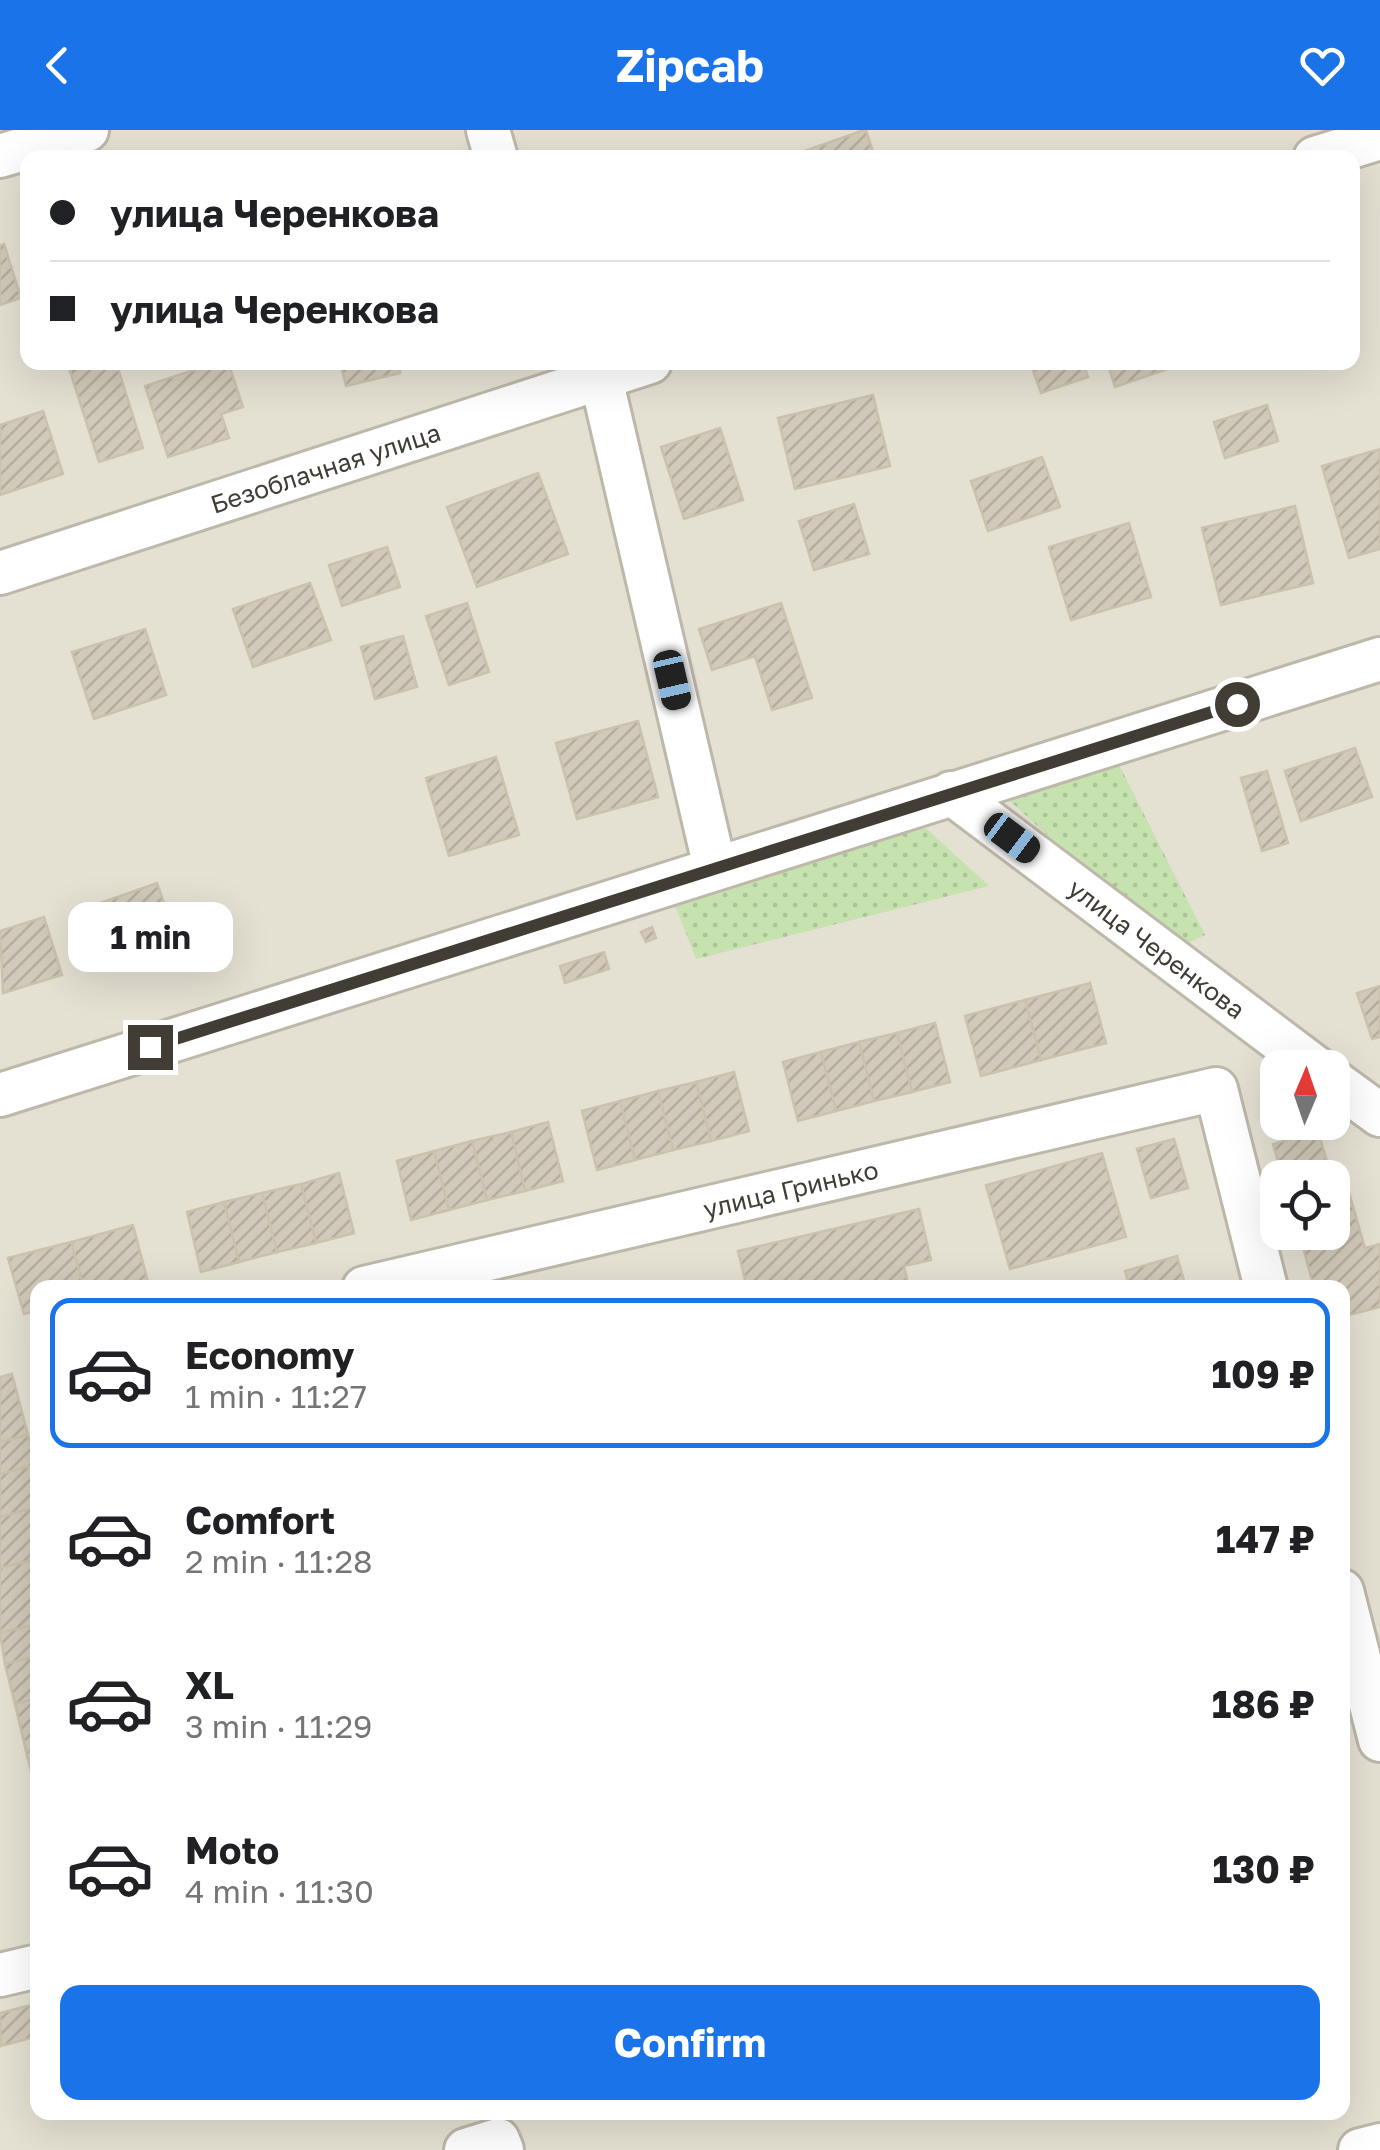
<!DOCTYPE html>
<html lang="en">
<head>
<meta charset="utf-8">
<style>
	:root { --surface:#fff; --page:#f6f6f6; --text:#202124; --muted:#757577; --line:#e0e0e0; --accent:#1a73e8 }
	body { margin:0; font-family:"Golos Text",sans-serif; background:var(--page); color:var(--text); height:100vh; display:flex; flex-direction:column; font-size:38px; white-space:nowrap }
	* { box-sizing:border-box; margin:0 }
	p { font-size:32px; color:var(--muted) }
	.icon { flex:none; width:55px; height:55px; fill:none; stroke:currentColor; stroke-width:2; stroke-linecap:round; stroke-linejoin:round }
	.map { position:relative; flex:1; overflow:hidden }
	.details { position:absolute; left:30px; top:1150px; width:1320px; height:840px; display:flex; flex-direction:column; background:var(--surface); border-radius:20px; box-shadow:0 10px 40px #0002 }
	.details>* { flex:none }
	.banner { position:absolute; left:20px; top:20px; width:1340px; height:220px; border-radius:20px; box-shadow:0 10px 40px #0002; display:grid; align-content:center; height:220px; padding:0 30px; background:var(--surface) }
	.needle { width:65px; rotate:2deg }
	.buttons { position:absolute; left:1260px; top:920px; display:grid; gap:20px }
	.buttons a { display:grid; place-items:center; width:90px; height:90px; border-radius:20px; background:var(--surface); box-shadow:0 10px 40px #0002; font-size:50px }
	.end { position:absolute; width:45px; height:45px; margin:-22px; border:12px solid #413d34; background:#fff; box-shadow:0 0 0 5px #fff }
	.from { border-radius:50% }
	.bubble { position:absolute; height:70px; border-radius:20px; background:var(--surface); box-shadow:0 10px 40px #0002; font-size:32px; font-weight:700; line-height:70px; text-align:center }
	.car { position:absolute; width:30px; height:60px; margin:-30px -15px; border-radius:12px; box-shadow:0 0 8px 2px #0007; background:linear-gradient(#222 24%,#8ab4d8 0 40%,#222 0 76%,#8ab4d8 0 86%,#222 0) }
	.banner b { display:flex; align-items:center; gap:35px; height:95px; font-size:38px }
	.banner b+b { border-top:2px solid var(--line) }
	.banner i { width:25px; height:25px; background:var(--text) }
	ul { padding:18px 0 0; list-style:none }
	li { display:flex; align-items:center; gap:30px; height:150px; margin:0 20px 15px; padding:0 10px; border:5px solid transparent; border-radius:20px }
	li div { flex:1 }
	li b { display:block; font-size:38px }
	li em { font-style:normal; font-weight:700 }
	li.on { border-color:var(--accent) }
	li>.icon { width:90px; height:90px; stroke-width:1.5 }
	.primary-button { display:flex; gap:20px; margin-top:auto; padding:20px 30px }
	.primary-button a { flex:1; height:115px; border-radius:20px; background:var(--accent); color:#fff; font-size:40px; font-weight:700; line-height:115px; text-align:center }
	header { display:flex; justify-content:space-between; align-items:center; height:130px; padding:0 30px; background:var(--accent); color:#fff; font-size:45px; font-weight:700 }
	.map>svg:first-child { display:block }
</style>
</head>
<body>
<header><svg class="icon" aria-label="back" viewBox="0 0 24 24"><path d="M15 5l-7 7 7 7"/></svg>Zipcab<svg class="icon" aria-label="heart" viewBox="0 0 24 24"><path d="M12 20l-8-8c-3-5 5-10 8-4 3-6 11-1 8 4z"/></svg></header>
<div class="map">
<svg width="1380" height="2020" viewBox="0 0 1380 2020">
	<defs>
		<pattern id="park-dots" width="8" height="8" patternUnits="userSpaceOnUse" patternTransform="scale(2.5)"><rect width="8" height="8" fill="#c6e2ae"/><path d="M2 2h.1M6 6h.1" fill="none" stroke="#abc396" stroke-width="1.8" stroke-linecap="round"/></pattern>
		<pattern id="building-hatch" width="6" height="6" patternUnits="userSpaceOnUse" patternTransform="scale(2.5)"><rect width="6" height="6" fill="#d1caba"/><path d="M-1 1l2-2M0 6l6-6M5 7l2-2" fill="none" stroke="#b5aea0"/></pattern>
	</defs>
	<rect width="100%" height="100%" fill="#f0ede3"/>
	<path fill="#e4e0d2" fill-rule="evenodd" d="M0,0H1380V2020H0ZM28,28H1352V232H28ZM1278,938H1332V992H1278ZM1278,1048H1332V1102H1278ZM38,1158H1342V1982H38Z"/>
	<g fill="url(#park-dots)">
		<path d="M1115,627L1205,805L1173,820L999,661Z"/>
		<path d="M918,691L989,756L696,829L675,775Z"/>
	</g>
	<g fill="url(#building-hatch)" stroke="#cbc2ad" stroke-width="2.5">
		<path d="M866,0L875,28H785L864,0Z"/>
		<path d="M4,114L21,168L0,175V116Z"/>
		<path d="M85,232H116L143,318L99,332L69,238Z"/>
		<path d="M218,232H228L243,277L221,284L229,308L168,327L145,256Z"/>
		<path d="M340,232H398L400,243L346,256Z"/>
		<path d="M1030,232H1083L1088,247L1041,263Z"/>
		<path d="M1107,232H1182V234L1115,257Z"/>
		<path d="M873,265L890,336L795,359L778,288Z"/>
		<path d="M1267,275L1278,311L1225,328L1214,292Z"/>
		<path d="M43,281L63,344L0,365V295Z"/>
		<path d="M720,298L743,370L684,389L661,317Z"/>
		<path d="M1380,319V419L1349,428L1322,336Z"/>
		<path d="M1042,327L1060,377L988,401L971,351Z"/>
		<path d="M538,343L568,424L477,457L447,377Z"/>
		<path d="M854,374L869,424L814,440L799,391Z"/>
		<path d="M1295,376L1313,453L1221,475L1202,398Z"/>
		<path d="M1129,393L1151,467L1071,490L1049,417Z"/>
		<path d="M387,417L400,457L342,476L329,435Z"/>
		<path d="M310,453L331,510L253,537L233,479Z"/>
		<path d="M467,473L489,542L449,555L426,486Z"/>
		<path d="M781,473L812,568L772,580L755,526L712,540L699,499Z"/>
		<path d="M145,499L166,565L94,589L72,522Z"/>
		<path d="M403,506L417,557L375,569L361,517Z"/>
		<path d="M638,591L658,667L577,689L556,613Z"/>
		<path d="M1355,618L1372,667L1301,691L1285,641Z"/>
		<path d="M496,627L519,705L449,726L426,648Z"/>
		<path d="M1267,641L1288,713L1262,721L1241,648Z"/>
		<path d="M157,753L176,808L119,828L100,773Z"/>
		<path d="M44,787L62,845L3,863L0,801Z"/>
		<path d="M652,797L656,808L646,812L641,802Z"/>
		<path d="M604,822L609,839L565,853L560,836Z"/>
		<path d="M1090,853L1106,913L1041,930L1025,870Z"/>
		<path d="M1380,856V907L1372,909L1357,863Z"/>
		<path d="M1025,870L1041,930L981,946L965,886Z"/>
		<path d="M935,893L950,952L912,962L897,903Z"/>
		<path d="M897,903L912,962L874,971L859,912Z"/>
		<path d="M859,912L874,971L836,981L821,922Z"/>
		<path d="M821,922L836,981L798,991L783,932Z"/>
		<path d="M734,942L749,1001L711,1011L696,952Z"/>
		<path d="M696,952L711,1011L673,1020L658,961Z"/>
		<path d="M658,961L673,1020L635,1030L620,971Z"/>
		<path d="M620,971L635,1030L597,1040L582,981Z"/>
		<path d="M548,992L563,1051L525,1061L511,1002Z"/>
		<path d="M1318,1001L1331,1045L1343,1042L1365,1118L1380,1114V1177L1342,1187V1158H1314L1299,1102H1332V1048H1283L1273,1014Z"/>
		<path d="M511,1002L525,1061L487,1070L472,1011Z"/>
		<path d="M1174,1009L1188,1058L1151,1068L1137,1019Z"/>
		<path d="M472,1011L487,1070L449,1080L434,1021Z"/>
		<path d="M434,1021L449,1080L411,1090L397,1031Z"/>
		<path d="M1102,1023L1126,1107L1010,1139L986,1055Z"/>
		<path d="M339,1043L354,1103L316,1113L301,1054Z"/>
		<path d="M301,1054L316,1113L277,1122L262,1063Z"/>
		<path d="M262,1063L277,1122L239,1132L224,1072Z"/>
		<path d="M224,1072L239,1132L201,1142L187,1082Z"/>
		<path d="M919,1079L931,1130L904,1136L909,1158H747L738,1121Z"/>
		<path d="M133,1095L148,1152L126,1158H84L71,1112Z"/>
		<path d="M71,1112L84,1158H38V1181L24,1184L8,1128Z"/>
		<path d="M1177,1126L1186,1158H1130L1125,1141Z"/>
		<path d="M12,1244L28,1305L0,1312V1247Z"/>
		<path d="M28,1305L35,1335L0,1344V1312Z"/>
		<path d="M35,1335L38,1377L0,1387V1344Z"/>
		<path d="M38,1377V1429L0,1438V1387Z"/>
		<path d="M38,1429V1494L0,1503V1438Z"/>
		<path d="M38,1494V1526L5,1534L0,1503Z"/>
		<path d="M38,1526V1568L15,1574L5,1534Z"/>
		<path d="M38,1568V1618L26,1621L15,1574Z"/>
		<path d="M38,1618V1670L26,1621Z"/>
		<path d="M38,1873V1906L1,1916L0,1883Z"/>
	</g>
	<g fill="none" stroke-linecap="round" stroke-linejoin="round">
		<g stroke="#beb8aa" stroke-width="48">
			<g id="minor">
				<path d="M488,0L496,28"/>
				<path d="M0,26L87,0"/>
				<path d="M1315,28L1380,8"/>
				<path d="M601,248L715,738"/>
				<path id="s1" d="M0,443L650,232"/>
				<path id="s2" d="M951,663L1316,938"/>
				<path d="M1332,950L1380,985"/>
				<path d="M0,965L1380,529"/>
				<path id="s3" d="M364,1158L1216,959L1266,1158"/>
				<path d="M1342,1461L1380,1610"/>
				<path d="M0,1845L38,1836"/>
				<path d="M466,2020L498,2010L502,2020"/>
				<path d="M1360,2020L1380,2015"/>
			</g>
		</g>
		<use href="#minor" stroke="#fff" stroke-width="42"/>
	</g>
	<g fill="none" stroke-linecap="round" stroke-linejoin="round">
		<path stroke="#413d34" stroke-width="12" d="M150,917L1237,574"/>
	</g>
	<g text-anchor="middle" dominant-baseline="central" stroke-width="10" stroke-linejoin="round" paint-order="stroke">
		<g font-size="25" fill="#413d34" stroke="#fff">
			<text stroke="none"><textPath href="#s1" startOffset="342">Безоблачная улица</textPath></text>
			<text stroke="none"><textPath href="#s2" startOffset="258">улица Черенкова</textPath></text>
			<text stroke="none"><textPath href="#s3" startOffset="438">улица Гринько</textPath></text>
		</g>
	</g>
</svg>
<div class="buttons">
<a><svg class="needle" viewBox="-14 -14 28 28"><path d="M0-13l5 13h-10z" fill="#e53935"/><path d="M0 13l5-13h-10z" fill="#757577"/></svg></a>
<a><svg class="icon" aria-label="locate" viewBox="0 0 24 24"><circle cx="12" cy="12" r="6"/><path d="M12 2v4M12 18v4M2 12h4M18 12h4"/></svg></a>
</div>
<i class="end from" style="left:1237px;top:574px"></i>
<i class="end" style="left:150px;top:917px"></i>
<div class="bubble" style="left:68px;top:772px;width:165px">1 min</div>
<i class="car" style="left:672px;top:550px;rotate:167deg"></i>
<i class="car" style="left:1012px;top:708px;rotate:127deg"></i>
<div class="banner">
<b><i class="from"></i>улица Черенкова</b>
<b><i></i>улица Черенкова</b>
</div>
<section class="details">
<ul>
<li class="on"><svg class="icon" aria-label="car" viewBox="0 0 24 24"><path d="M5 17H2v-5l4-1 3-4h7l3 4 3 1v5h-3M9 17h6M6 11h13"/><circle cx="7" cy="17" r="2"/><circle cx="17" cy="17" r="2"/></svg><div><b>Economy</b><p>1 min · 11:27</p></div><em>109 ₽</em></li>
<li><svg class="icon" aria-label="car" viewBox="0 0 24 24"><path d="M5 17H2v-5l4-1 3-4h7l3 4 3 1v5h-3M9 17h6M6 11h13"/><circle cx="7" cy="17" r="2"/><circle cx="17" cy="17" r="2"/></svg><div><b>Comfort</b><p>2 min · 11:28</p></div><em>147 ₽</em></li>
<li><svg class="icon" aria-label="car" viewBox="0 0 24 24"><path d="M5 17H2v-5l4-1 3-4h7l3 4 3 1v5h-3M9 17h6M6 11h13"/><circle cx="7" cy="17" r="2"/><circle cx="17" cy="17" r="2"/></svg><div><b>XL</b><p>3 min · 11:29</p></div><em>186 ₽</em></li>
<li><svg class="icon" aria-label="car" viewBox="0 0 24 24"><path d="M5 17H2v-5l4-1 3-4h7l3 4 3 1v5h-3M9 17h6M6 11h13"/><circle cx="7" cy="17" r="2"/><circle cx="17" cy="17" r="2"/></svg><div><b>Moto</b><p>4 min · 11:30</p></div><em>130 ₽</em></li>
</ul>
<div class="primary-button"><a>Confirm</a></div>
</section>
</div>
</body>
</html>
